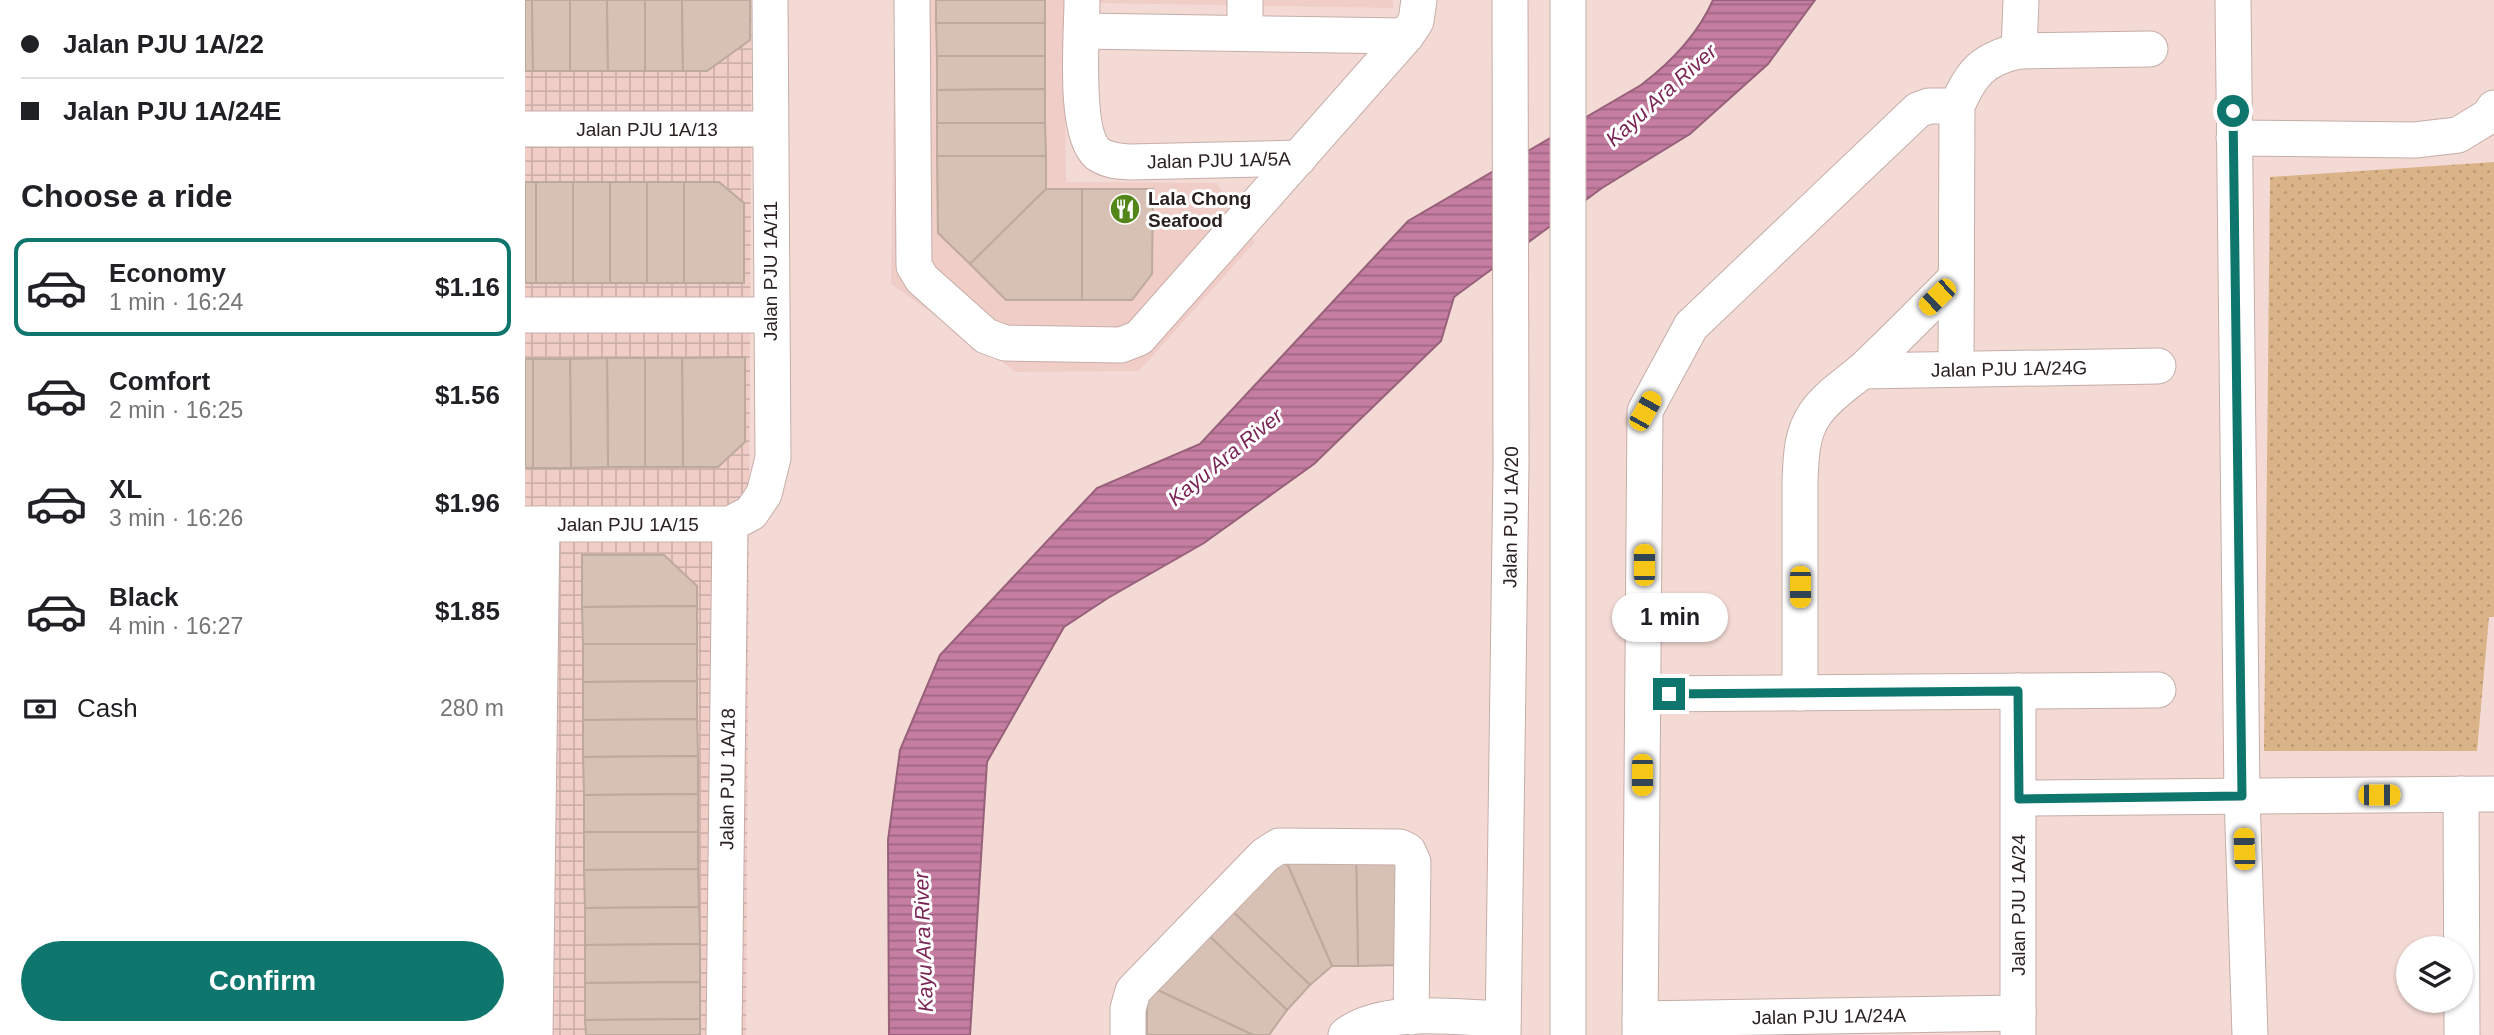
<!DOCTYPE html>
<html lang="en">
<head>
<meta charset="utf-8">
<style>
	:root { --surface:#fff; --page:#f2f2f2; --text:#202124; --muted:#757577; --line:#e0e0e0; --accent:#0f766e }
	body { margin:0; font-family:Helvetica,sans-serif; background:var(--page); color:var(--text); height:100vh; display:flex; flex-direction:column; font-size:26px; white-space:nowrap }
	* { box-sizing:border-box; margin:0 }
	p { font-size:23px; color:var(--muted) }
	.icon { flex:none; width:38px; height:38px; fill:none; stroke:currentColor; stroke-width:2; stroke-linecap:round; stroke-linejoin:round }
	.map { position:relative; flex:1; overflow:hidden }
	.panel { display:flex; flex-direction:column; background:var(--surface); width:525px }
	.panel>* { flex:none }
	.guide { display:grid; align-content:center; height:154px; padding:0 21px; background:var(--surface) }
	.controls { position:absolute; left:1871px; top:936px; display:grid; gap:14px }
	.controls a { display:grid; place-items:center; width:77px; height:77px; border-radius:50%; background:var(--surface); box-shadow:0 2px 5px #0004; font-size:35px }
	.end { position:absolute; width:32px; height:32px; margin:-16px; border:9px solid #0f766e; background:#fff; box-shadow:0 0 0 4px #fff }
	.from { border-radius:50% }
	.bubble { position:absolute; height:49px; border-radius:24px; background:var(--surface); box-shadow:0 2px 5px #0004; font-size:23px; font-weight:800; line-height:49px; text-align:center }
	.car { position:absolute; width:21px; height:42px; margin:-21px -10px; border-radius:9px; box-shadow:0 0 5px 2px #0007; background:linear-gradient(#f5c518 24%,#345 0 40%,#f5c518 0 76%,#345 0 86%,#f5c518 0) }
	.guide b { display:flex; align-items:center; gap:24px; height:66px; font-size:26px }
	.guide b+b { border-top:2px solid var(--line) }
	.guide i { width:18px; height:18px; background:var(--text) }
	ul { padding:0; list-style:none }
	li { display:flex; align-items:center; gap:21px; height:98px; margin:0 14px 10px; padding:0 7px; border:4px solid transparent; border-radius:14px }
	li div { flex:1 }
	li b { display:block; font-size:26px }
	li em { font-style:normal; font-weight:800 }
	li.on { border-color:var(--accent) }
	li>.icon { width:63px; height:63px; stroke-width:1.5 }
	h2 { padding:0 21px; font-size:32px; line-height:84px }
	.pay { display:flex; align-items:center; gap:18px; height:77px; padding:0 21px; font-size:26px }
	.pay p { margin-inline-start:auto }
	.primary-button { display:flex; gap:14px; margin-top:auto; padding:14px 21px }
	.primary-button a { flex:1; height:80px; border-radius:42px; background:var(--accent); color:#fff; font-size:28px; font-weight:800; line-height:80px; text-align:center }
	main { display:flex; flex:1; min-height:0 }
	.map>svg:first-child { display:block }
</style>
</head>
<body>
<main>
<section class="panel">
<div class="guide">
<b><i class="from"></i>Jalan PJU 1A/22</b>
<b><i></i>Jalan PJU 1A/24E</b>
</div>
<h2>Choose a ride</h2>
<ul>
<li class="on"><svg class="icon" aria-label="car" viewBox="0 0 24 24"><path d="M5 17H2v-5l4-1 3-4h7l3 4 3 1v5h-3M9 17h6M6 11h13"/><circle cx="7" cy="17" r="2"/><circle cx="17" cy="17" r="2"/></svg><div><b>Economy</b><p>1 min · 16:24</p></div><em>$1.16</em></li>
<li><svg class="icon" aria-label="car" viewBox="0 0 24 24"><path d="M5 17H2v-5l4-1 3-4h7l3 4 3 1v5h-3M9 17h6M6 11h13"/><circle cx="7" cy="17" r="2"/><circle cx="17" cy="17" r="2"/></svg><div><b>Comfort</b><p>2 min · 16:25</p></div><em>$1.56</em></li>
<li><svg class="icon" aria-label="car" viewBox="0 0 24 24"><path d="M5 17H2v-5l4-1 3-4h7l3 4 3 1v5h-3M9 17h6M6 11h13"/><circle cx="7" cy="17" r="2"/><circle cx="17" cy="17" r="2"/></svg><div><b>XL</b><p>3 min · 16:26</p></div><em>$1.96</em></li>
<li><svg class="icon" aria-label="car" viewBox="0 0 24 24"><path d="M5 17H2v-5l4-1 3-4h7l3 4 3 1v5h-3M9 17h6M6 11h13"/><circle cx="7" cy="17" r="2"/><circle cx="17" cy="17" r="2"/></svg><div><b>Black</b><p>4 min · 16:27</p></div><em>$1.85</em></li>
</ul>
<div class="pay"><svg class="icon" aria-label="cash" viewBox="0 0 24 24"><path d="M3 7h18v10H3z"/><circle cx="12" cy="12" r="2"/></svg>Cash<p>280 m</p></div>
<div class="primary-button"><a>Confirm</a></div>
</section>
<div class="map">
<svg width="1969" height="1035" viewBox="0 0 1969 1035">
	<defs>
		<pattern id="industrial-grid" width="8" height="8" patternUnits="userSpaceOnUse" patternTransform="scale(1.75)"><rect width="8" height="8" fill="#f0cdc7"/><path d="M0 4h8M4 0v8" fill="none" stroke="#ceb0ab"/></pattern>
		<pattern id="park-dots" width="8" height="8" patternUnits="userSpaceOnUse" patternTransform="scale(1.75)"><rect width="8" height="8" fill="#dab488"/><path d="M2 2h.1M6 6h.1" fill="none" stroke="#bb9a75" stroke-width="1.8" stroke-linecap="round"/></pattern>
		<pattern id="water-rules" width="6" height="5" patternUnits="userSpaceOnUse" patternTransform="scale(1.75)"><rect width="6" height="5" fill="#c57da1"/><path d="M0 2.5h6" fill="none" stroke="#a06683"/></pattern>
	</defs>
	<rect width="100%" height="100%" fill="#f4dad5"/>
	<g fill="#f0cdc7">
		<path d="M370,0H539L541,182L692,183L730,242L614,371L491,372L366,284Z"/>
		<path d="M570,0H868V8L570,3Z"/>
	</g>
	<path fill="url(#industrial-grid)" d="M0,0H227L221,1035H0Z"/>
	<path fill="url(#park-dots)" d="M1969,162V617H1964L1952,751H1739L1745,177Z"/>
	<path fill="url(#water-rules)" stroke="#97617a" stroke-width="2" d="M1188,0H1290L1243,64L1165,134L1077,188L929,297L916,341L789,464L679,543L583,598L539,627L462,762L445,1035H364L363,840L375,750L415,655L572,488L675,444L883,221L1116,85C1145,63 1173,34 1188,0Z"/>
	<g fill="#d7c1b5" stroke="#bea99d" stroke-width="2">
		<path d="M0,0H7L8,71H0Z"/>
		<path d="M7,0H45V71H8Z"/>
		<path d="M45,0H82L83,71H45Z"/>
		<path d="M82,0H120V71H83Z"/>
		<path d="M120,0H157L158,71H120Z"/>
		<path d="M157,0H225V40L182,71H158Z"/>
		<rect x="411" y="0" width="109" height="23"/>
		<path d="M411,23H520V56H412Z"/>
		<path d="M412,56H520V89L412,90Z"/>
		<path d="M520,89V123H412V90Z"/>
		<path d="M412,123H520L521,156H412Z"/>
		<path d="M412,156H521V189L445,264L413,233Z"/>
		<rect x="0" y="182" width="11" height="101"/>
		<rect x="11" y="182" width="37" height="101"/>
		<rect x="48" y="182" width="37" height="101"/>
		<rect x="85" y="182" width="37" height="101"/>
		<rect x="122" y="182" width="37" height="101"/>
		<path d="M159,182H194L219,203V283H159Z"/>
		<path d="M521,189H557V300H481L445,264Z"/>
		<path d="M557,189H628L627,274L607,300H557Z"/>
		<path d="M220,357V442L193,467H158L157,358Z"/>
		<path d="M82,358H120V467H83Z"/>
		<path d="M82,358L83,467L46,468L45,359Z"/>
		<path d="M120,358H157L158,467H120Z"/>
		<rect x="0" y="359" width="8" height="109"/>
		<path d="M8,359H45L46,468H8Z"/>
		<path d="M57,555H139L172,586V606L57,607Z"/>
		<path d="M172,606V644H58L57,607Z"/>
		<path d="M58,644H172V681L58,682Z"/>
		<path d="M172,681V719L58,720V682Z"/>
		<path d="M172,719L173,756L58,757V720Z"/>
		<path d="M173,756V794L59,795L58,757Z"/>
		<path d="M173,794V832H59V795Z"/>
		<path d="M59,832H173V869L59,870Z"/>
		<path d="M871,850L874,965L833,966L831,851Z"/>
		<path d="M831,851L833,966H807L757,852Z"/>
		<path d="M757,852L807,966L785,985L701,905Z"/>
		<path d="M173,869L174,907L60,908L59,870Z"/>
		<path d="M701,905L785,985L762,1010L678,930Z"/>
		<path d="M174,907L175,944L60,945V908Z"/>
		<path d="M678,930L762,1010L744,1035H728L622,985Z"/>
		<path d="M175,944V982L60,983V945Z"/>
		<path d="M175,982V1019L60,1020V983Z"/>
		<path d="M622,985L728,1035H622Z"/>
		<path d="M175,1019V1035H61L60,1020Z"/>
	</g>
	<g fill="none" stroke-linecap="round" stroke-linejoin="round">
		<g stroke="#c6ada8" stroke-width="37">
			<g id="minor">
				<path d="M387,0L389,266L397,279L461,336L480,343L596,345L614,338L881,36L891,21L894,0"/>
				<path id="s1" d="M557,0C557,33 548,134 573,154C583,161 594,161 605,162L774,158"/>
				<path d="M720,0V32"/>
				<path d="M1043,0V1035"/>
				<path d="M1708,0L1717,796L1725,1035"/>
				<path d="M557,31L881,36"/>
				<path d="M1494,51L1496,0"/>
				<path id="s2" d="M0,129H245"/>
				<path d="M1709,138L1890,140L1933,135L1964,116L1969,108"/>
				<path d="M0,315H245"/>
				<path d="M1431,368L1432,106C1446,73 1458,59 1494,51L1625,49"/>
				<path id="s3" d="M1337,371L1633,366"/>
				<path id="s4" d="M0,524H205L226,513L239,494L248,458L245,0"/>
				<path d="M1275,693V482C1276,458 1276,434 1290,414C1302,396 1322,384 1338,370C1370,340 1400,309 1431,278"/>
				<path d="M1118,694L1633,690"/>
				<path d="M1936,794L1937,1035"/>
				<path d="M1494,798L1969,794"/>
				<path id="s5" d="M1115,1019L1493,1013"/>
				<path d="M10,1035L17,524"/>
				<path id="s6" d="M199,1035L205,524"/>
				<path d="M603,1035V1009L608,991L740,855L754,846L875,847L883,851L888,862L886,1017"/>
				<path d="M821,1035C860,1006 932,1018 978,1019"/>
				<path id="s7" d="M978,1035L986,466L985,0"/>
				<path d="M1115,1035L1120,411L1166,326L1393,110L1404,106H1432"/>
				<path d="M1493,1035V691"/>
			</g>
		</g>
		<use href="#minor" stroke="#fff" stroke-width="35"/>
	</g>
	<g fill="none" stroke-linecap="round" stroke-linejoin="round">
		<path stroke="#0f766e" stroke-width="9" d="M1144,694L1493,691L1494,799L1717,796L1708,111"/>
	</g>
	<defs>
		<g id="restaurant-disc" transform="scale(1.575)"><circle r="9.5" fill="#538519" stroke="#fff"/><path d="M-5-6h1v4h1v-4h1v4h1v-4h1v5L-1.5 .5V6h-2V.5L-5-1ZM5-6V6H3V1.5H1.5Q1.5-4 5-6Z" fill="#fff"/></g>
	</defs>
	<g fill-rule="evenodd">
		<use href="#restaurant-disc" x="600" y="209"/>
	</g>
	<g text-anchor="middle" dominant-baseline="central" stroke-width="6" stroke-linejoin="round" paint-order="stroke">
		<g font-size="19" fill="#2b2120" stroke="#fff">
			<text stroke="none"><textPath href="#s2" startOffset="122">Jalan PJU 1A/13</textPath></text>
			<text stroke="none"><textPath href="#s1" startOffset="280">Jalan PJU 1A/5A</textPath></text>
			<text transform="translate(245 271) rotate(-90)">Jalan PJU 1A/11</text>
			<text stroke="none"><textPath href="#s3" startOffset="147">Jalan PJU 1A/24G</textPath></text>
			<text stroke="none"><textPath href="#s7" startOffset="518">Jalan PJU 1A/20</textPath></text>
			<text stroke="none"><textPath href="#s4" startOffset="103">Jalan PJU 1A/15</textPath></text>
			<text stroke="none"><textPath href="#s6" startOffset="256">Jalan PJU 1A/18</textPath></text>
			<text transform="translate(1493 905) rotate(-90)">Jalan PJU 1A/24</text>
			<text stroke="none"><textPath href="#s5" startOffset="189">Jalan PJU 1A/24A</textPath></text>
		</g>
		<g font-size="19" font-weight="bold" fill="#2b2120" stroke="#fff" text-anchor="start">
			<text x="623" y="198">Lala Chong<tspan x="623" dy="22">Seafood</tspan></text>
		</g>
		<g font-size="21" font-style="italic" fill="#7b2556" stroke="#fff">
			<text transform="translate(1136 95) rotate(-42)">Kayu Ara River</text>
			<text transform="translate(700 457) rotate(-39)">Kayu Ara River</text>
			<text transform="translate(398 942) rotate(-92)">Kayu Ara River</text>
		</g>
	</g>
</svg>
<div class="controls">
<a><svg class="icon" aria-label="layers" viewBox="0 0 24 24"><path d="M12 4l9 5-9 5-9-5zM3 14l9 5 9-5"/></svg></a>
</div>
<i class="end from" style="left:1708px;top:111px"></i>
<i class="end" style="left:1144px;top:694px"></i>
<div class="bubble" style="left:1087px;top:593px;width:116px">1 min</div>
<i class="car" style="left:1412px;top:297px;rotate:226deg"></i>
<i class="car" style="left:1120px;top:411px;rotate:29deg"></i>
<i class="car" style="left:1119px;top:565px;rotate:0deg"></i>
<i class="car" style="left:1275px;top:587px;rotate:180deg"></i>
<i class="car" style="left:1117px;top:775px;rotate:180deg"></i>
<i class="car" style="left:1854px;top:795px;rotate:90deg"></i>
<i class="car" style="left:1719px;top:849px;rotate:358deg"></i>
</div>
</main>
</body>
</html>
